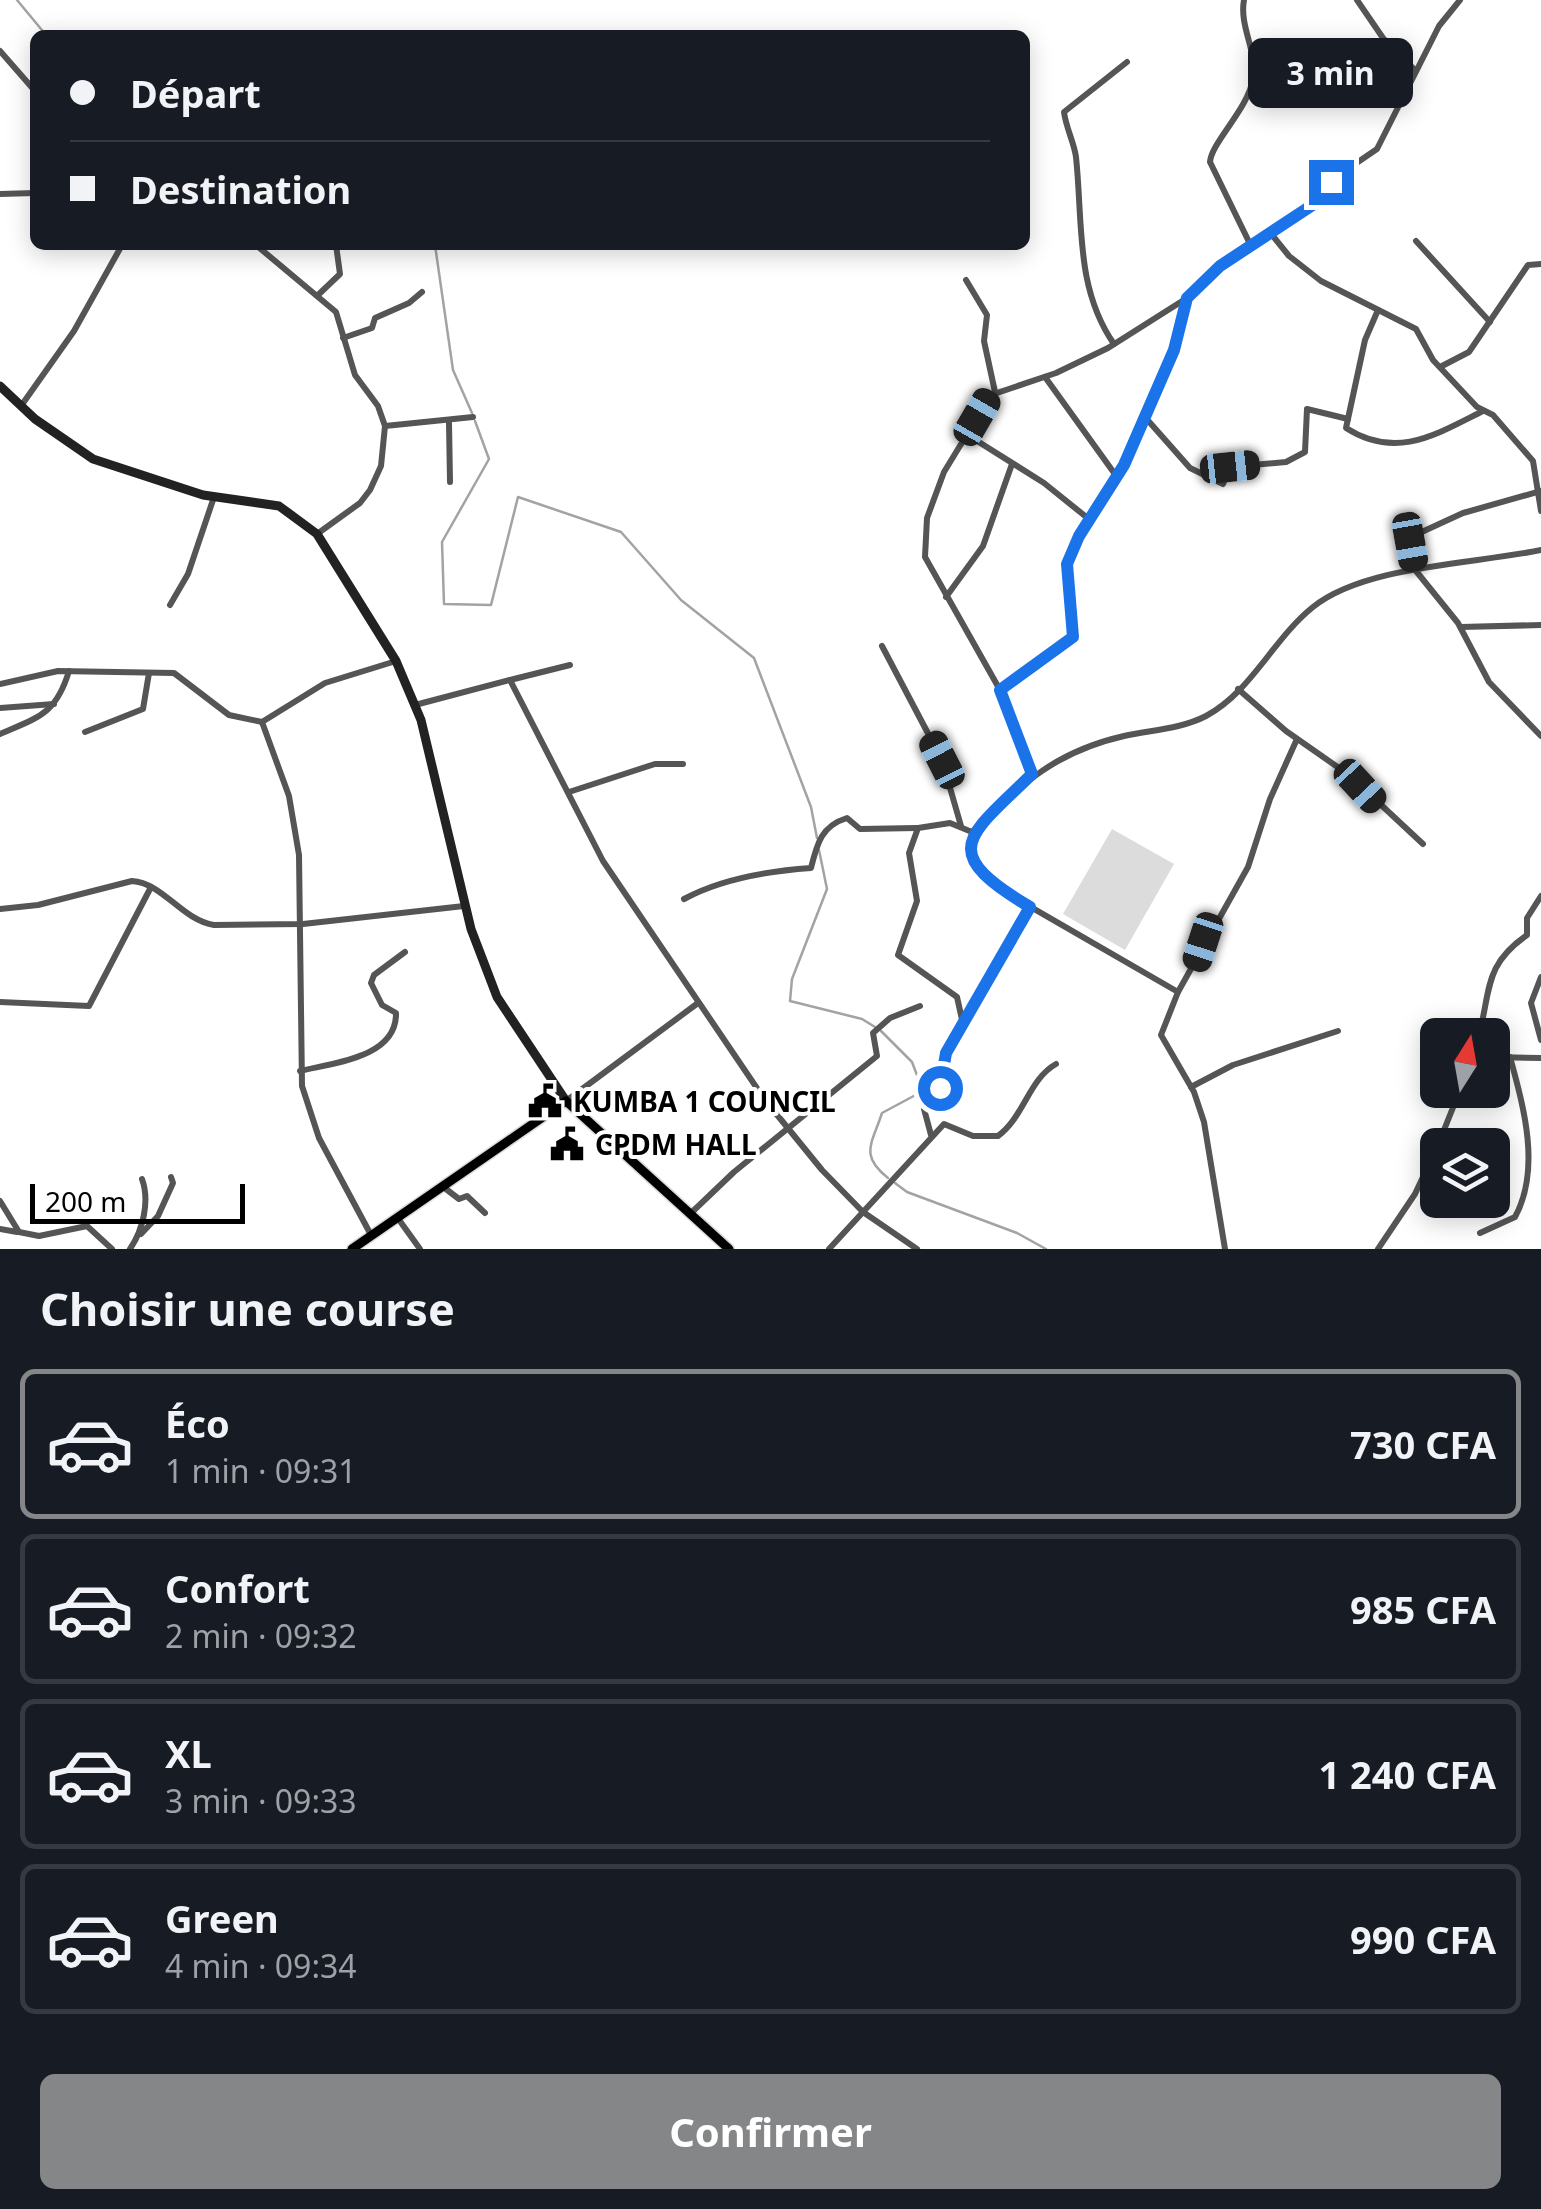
<!DOCTYPE html>
<html lang="fr">
<head>
<meta charset="utf-8">
<style>
	:root { --surface:#171b24; --page:#242831; --text:#f1f3f6; --muted:#9ea1a6; --line:#363941; --accent:#858687 }
	body { margin:0; font-family:"Noto Sans",sans-serif; background:var(--page); color:var(--text); height:100vh; display:flex; flex-direction:column; font-size:38px; white-space:nowrap }
	* { box-sizing:border-box; margin:0 }
	p { font-size:32px; color:var(--muted) }
	.icon { flex:none; width:55px; height:55px; fill:none; stroke:currentColor; stroke-width:2; stroke-linecap:round; stroke-linejoin:round }
	.map { position:relative; height:1249px; overflow:hidden }
	.sheet { display:flex; flex-direction:column; background:var(--surface); flex:1 }
	.sheet>* { flex:none }
	.top-card { position:absolute; left:30px; top:30px; width:1000px; height:220px; border-radius:15px; box-shadow:0 5px 25px #0003; display:grid; align-content:center; height:220px; padding:0 40px; background:var(--surface) }
	.needle { width:65px; rotate:11deg }
	.fabs { position:absolute; left:1420px; top:1018px; display:grid; gap:20px }
	.fabs a { display:grid; place-items:center; width:90px; height:90px; border-radius:15px; background:var(--surface); box-shadow:0 5px 25px #0003; font-size:50px }
	.scale { position:absolute; left:30px; bottom:25px; width:215px; box-sizing:border-box; padding-left:10px; border:5px solid #000; border-top:0; font-size:28px; line-height:35px; white-space:nowrap; color:#000; -webkit-text-stroke:8px #fff; paint-order:stroke }
	.end { position:absolute; width:45px; height:45px; margin:-22px; border:12px solid #1a73e8; background:#fff; box-shadow:0 0 0 5px #fff }
	.from { border-radius:50% }
	.bubble { position:absolute; height:70px; border-radius:15px; background:var(--surface); box-shadow:0 5px 25px #0003; font-size:32px; font-weight:700; line-height:70px; text-align:center }
	.car { position:absolute; width:30px; height:60px; margin:-30px -15px; border-radius:12px; box-shadow:0 0 8px 2px #0007; background:linear-gradient(#222 24%,#8ab4d8 0 40%,#222 0 76%,#8ab4d8 0 86%,#222 0) }
	.top-card b { display:flex; align-items:center; gap:35px; height:95px; font-size:38px }
	.top-card b+b { border-top:2px solid var(--line) }
	.top-card i { width:25px; height:25px; background:var(--text) }
	ul { padding:0; list-style:none }
	li { display:flex; align-items:center; gap:30px; height:150px; margin:0 20px 15px; padding:0 20px; border:5px solid var(--line); border-radius:15px }
	li div { flex:1 }
	li b { display:block; font-size:38px }
	li em { font-style:normal; font-weight:700 }
	li.active { border-color:var(--accent) }
	li>.icon { width:90px; height:90px; stroke-width:1.5 }
	h2 { padding:0 40px; font-size:45px; line-height:120px }
	.primary-button { display:flex; gap:20px; margin-top:auto; padding:20px 40px }
	.primary-button a { flex:1; height:115px; border-radius:15px; background:var(--accent); color:#fff; font-size:40px; font-weight:700; line-height:115px; text-align:center }
	.map>svg:first-child { display:block }
</style>
</head>
<body>
<div class="map">
<svg width="1541" height="1249" viewBox="0 0 1541 1249">
	<rect width="100%" height="100%" fill="#fff"/>
	<path fill="#dcdcdc" d="M1112,829L1174,864L1125,950L1063,914Z"/>
	<g fill="none" stroke-linecap="round" stroke-linejoin="round">
		<g stroke="#a3a3a3" stroke-width="2.5">
			<path d="M17,0L46,35"/>
			<path d="M435,245L453,370L472,413"/>
			<path d="M475,421L489,459L442,542L444,604L491,605L518,497L621,532L681,600L754,658L811,807L817,838"/>
			<path d="M819,850L827,889L792,979L790,1001L862,1019L875,1027"/>
			<path d="M881,1031L912,1062L923,1091L882,1113C872,1144 859,1155 888,1178"/>
			<path d="M895,1183L907,1192L1017,1233L1046,1249"/>
		</g>
		<g stroke="#dbdbdb" stroke-width="12">
			<path id="primary" d="M352,1249L566,1101L729,1249"/>
		</g>
		<g stroke="#555" stroke-width="6">
			<path d="M1244,0C1239,27 1258,52 1253,79C1248,109 1211,143 1210,162L1251,246"/>
			<path d="M1357,0L1383,38L1416,71"/>
			<path d="M0,51L35,91"/>
			<path d="M0,194L35,193"/>
			<path d="M1272,235L1289,256L1321,281L1416,329L1433,360L1477,407L1493,415L1533,461L1541,511"/>
			<path d="M1416,241L1490,322"/>
			<path d="M256,245L336,312L355,375L378,406L385,426L381,466L370,490L360,503L317,534"/>
			<path d="M966,280L987,315L984,341L995,392"/>
			<path d="M318,295L340,274L336,245"/>
			<path d="M1378,310L1365,340L1346,428C1396,460 1435,435 1483,411"/>
			<path d="M343,338L372,328L375,318L409,303L422,292"/>
			<path d="M1114,344C1075,288 1083,222 1076,157C1074,142 1066,128 1064,112L1127,62"/>
			<path d="M1442,366L1469,352L1528,265L1541,264"/>
			<path d="M1045,377L1117,477"/>
			<path d="M21,406L74,331L122,245"/>
			<path d="M1144,416L1190,468L1223,484L1230,467L1286,462L1305,452L1307,409L1348,419"/>
			<path d="M449,423L450,482"/>
			<path d="M385,426L473,417"/>
			<path d="M966,434L1044,483L1090,520"/>
			<path d="M1541,491L1463,513L1413,536L1416,571L1458,623L1489,682L1541,736"/>
			<path d="M946,597L983,546L1012,464"/>
			<path d="M170,605L188,574L214,497"/>
			<path d="M1461,627L1541,625"/>
			<path d="M882,646L942,760L961,826"/>
			<path d="M510,680L570,665"/>
			<path d="M0,684L58,671L174,673L229,715L262,722"/>
			<path d="M1238,689L1286,731L1349,775L1423,844"/>
			<path d="M1000,690L925,557L927,518L944,472L991,395L1056,373L1108,348L1187,298"/>
			<path d="M415,705L510,680L603,861L765,1100L822,1170L863,1212L917,1249"/>
			<path d="M0,708L54,704"/>
			<path d="M85,732L143,709L149,673"/>
			<path d="M0,734C39,717 56,714 69,671"/>
			<path d="M1032,774L1000,690L1073,637L1067,564L1079,536L1127,458L1174,349L1191,292L1220,266L1314,205L1336,177L1377,149L1439,26L1460,0"/>
			<path d="M569,792L655,764H683"/>
			<path d="M684,899C721,879 768,871 811,868C817,844 821,826 847,818L860,829L917,828"/>
			<path d="M0,909L38,905L132,881C163,883 182,920 214,925L303,924L464,906"/>
			<path d="M1541,977L1531,1003L1541,1040"/>
			<path d="M1178,992L1248,867L1270,799L1297,739"/>
			<path d="M0,1002L89,1006L151,887"/>
			<path d="M963,1022L1030,908"/>
			<path d="M1479,1035C1491,989 1484,965 1527,935V918L1541,896"/>
			<path d="M1492,1057L1541,1058"/>
			<path d="M300,1071C332,1063 397,1058 396,1013L382,1005L371,983L374,975L405,952"/>
			<path d="M1191,1087L1233,1065L1338,1031"/>
			<path d="M566,1101L698,1003"/>
			<path d="M931,1135L924,1109L938,1095L946,1053L963,1024L957,997L898,955L917,901L909,853L918,828L950,823L972,832"/>
			<path d="M1438,1145L1460,1090"/>
			<path d="M442,1186L459,1199L467,1196L485,1213"/>
			<path d="M0,1201L19,1232L39,1236L87,1226L112,1249"/>
			<path d="M690,1214L734,1172L877,1056L873,1033L890,1018L920,1006"/>
			<path d="M397,1217L420,1249"/>
			<path d="M0,1229L17,1232"/>
			<path d="M1480,1233L1515,1217C1541,1169 1524,1108 1510,1057"/>
			<path d="M141,1234L158,1216L173,1183L171,1177"/>
			<path d="M371,1235L319,1138L302,1086L299,855L289,796L262,722L325,683L396,661"/>
			<path d="M130,1249C143,1230 150,1201 142,1179"/>
			<path d="M829,1249L944,1124L973,1136H998C1024,1117 1029,1079 1056,1064"/>
			<path d="M1225,1249L1204,1122L1194,1092L1161,1035L1178,992L1003,891L971,859L972,832C1022,784 1054,752 1124,736C1151,730 1181,729 1206,716C1252,691 1273,639 1313,607C1365,565 1476,564 1541,550"/>
			<path d="M1378,1249L1415,1194L1438,1145"/>
		</g>
		<path stroke="#222" stroke-width="9" d="M0,386L35,419L93,459L203,495L279,506L317,534L396,661L421,720L471,929L497,997L566,1101"/>
		<use href="#primary" stroke="#000" stroke-width="9"/>
	</g>
	<g fill="none" stroke-linecap="round" stroke-linejoin="round">
		<path stroke="#1a73e8" stroke-width="12" d="M940,1088L946,1053L1030,907C935,851 969,836 1032,774L1000,690L1073,637L1067,564L1079,536L1124,465L1174,350L1187,298L1220,266L1314,204L1331,182"/>
	</g>
	<defs>
		<g id="civic-bare" transform="scale(2.7)"><path d="M-.6-6.5H3V-4.5H.6V-3L4-1V1h2V6H-6V1h2V-1L-.6-3ZM-1.2 2.5V6h2.4V2.5Z" fill="#000" stroke="#fff" stroke-width="2.5" paint-order="stroke"/></g>
	</defs>
	<g fill-rule="evenodd">
		<use href="#civic-bare" x="545" y="1101"/>
		<use href="#civic-bare" x="567" y="1144"/>
	</g>
	<g text-anchor="middle" dominant-baseline="central" stroke-width="8" stroke-linejoin="round" paint-order="stroke">
		<g font-size="28" font-weight="bold" fill="#000" stroke="#fff" text-anchor="start">
			<text x="573" y="1101">KUMBA 1 COUNCIL</text>
			<text x="595" y="1144">CPDM HALL</text>
		</g>
	</g>
</svg>
<div class="fabs">
<a><svg class="needle" viewBox="-14 -14 28 28"><path d="M0-13l5 13h-10z" fill="#e53935"/><path d="M0 13l5-13h-10z" fill="#9ea1a6"/></svg></a>
<a><svg class="icon" aria-label="layers" viewBox="0 0 24 24"><path d="M12 4l9 5-9 5-9-5zM3 14l9 5 9-5"/></svg></a>
</div>
<div class="scale">200 m</div>
<i class="end from" style="left:940px;top:1088px"></i>
<i class="end" style="left:1331px;top:182px"></i>
<div class="bubble" style="left:1248px;top:38px;width:165px">3 min</div>
<i class="car" style="left:977px;top:417px;rotate:30deg"></i>
<i class="car" style="left:1230px;top:467px;rotate:84deg"></i>
<i class="car" style="left:1410px;top:542px;rotate:170deg"></i>
<i class="car" style="left:942px;top:760px;rotate:333deg"></i>
<i class="car" style="left:1360px;top:786px;rotate:137deg"></i>
<i class="car" style="left:1203px;top:942px;rotate:198deg"></i>
<div class="top-card">
<b><i class="from"></i>Départ</b>
<b><i></i>Destination</b>
</div>
</div>
<section class="sheet">
<h2>Choisir une course</h2>
<ul>
<li class="active"><svg class="icon" aria-label="car" viewBox="0 0 24 24"><path d="M5 17H2v-5l4-1 3-4h7l3 4 3 1v5h-3M9 17h6M6 11h13"/><circle cx="7" cy="17" r="2"/><circle cx="17" cy="17" r="2"/></svg><div><b>Éco</b><p>1 min · 09:31</p></div><em>730 CFA</em></li>
<li><svg class="icon" aria-label="car" viewBox="0 0 24 24"><path d="M5 17H2v-5l4-1 3-4h7l3 4 3 1v5h-3M9 17h6M6 11h13"/><circle cx="7" cy="17" r="2"/><circle cx="17" cy="17" r="2"/></svg><div><b>Confort</b><p>2 min · 09:32</p></div><em>985 CFA</em></li>
<li><svg class="icon" aria-label="car" viewBox="0 0 24 24"><path d="M5 17H2v-5l4-1 3-4h7l3 4 3 1v5h-3M9 17h6M6 11h13"/><circle cx="7" cy="17" r="2"/><circle cx="17" cy="17" r="2"/></svg><div><b>XL</b><p>3 min · 09:33</p></div><em>1 240 CFA</em></li>
<li><svg class="icon" aria-label="car" viewBox="0 0 24 24"><path d="M5 17H2v-5l4-1 3-4h7l3 4 3 1v5h-3M9 17h6M6 11h13"/><circle cx="7" cy="17" r="2"/><circle cx="17" cy="17" r="2"/></svg><div><b>Green</b><p>4 min · 09:34</p></div><em>990 CFA</em></li>
</ul>
<div class="primary-button"><a>Confirmer</a></div>
</section>
</body>
</html>
